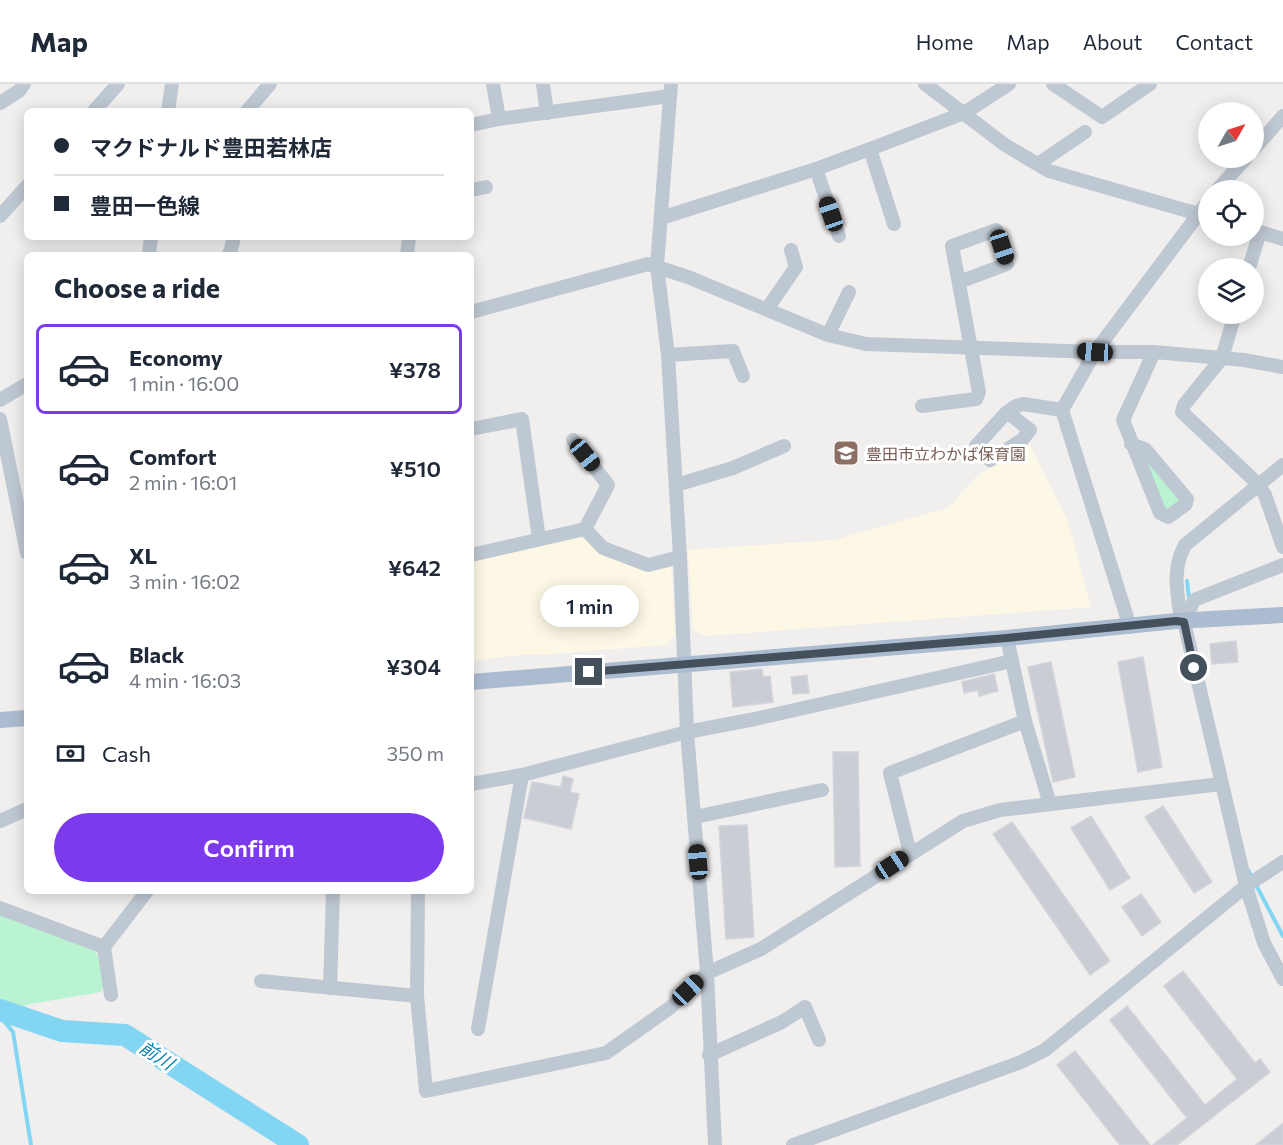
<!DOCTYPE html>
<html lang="en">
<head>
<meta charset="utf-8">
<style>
	:root { --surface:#fff; --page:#f2f2f3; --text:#1f2937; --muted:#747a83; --line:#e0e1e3; --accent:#7c3aed }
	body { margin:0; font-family:Commissioner,"Noto Sans JP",sans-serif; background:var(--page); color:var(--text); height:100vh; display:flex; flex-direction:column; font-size:22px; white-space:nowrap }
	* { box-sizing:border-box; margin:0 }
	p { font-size:20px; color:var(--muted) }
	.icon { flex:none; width:33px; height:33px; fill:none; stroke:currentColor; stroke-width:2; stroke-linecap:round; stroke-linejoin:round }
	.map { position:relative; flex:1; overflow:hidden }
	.details { position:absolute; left:24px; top:168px; width:450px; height:642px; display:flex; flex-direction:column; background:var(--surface); border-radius:9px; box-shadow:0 3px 15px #0003 }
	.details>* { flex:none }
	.top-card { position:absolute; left:24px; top:24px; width:450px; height:132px; border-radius:9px; box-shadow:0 3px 15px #0003; display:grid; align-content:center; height:132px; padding:0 30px; background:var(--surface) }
	.needle { width:39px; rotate:51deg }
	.tools { position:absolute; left:1198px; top:18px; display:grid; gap:12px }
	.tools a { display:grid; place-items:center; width:66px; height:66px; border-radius:50%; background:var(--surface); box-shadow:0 3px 15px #0003; font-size:30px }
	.end { position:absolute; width:27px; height:27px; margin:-14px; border:8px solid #45505d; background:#fff; box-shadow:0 0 0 3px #fff }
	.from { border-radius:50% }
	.bubble { position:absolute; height:42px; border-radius:21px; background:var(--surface); box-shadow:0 3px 15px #0003; font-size:20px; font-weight:600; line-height:42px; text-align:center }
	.car { position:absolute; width:18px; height:36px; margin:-18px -9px; border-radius:8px; box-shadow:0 0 4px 2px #0007; background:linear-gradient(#222 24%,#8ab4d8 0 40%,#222 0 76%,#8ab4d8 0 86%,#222 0) }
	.top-card b { display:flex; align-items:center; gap:21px; height:57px; font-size:22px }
	.top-card b+b { border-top:2px solid var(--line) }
	.top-card i { width:15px; height:15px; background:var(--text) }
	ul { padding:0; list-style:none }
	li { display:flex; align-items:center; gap:18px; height:90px; margin:0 12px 9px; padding:0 18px; border:3px solid transparent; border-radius:9px }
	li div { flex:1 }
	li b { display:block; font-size:22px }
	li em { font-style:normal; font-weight:600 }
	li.selected { border-color:var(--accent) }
	li>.icon { width:54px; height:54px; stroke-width:1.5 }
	h2 { padding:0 30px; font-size:27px; line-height:72px }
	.pay { display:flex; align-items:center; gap:15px; height:66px; padding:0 30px; font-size:22px }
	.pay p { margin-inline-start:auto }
	.primary-button { display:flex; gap:12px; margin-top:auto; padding:12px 30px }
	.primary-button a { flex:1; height:69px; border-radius:36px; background:var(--accent); color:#fff; font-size:24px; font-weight:600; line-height:69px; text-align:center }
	header { display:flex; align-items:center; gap:36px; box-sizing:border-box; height:84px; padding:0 30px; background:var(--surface); border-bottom:2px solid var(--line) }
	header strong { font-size:28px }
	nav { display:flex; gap:33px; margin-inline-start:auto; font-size:21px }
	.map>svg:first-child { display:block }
</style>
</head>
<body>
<header>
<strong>Map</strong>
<nav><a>Home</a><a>Map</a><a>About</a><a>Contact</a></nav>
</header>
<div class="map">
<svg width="1283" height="1061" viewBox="0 0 1283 1061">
	<rect width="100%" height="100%" fill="#f1eeee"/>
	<g fill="#fdf8e6">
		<path d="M1029,360L1068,438L1091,523L706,552L693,546L688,466L834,456L948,424L977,392Z"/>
		<path d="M585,450L599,467L671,479L675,551L666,561L539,571L527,570L471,577V475Z"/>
	</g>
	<g fill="#b9f3d2">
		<path d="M1145,374L1181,415L1171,427L1162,424Z"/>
		<path d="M0,829L95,867C102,876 107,898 101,908L30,920L10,926L0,918Z"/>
	</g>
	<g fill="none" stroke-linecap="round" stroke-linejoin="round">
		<g stroke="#82d5f3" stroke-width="4">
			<path d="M1187,497L1189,514"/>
			<path d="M1248,786L1283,852"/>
			<path d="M0,932L13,948L31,1061"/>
		</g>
		<path stroke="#82d5f3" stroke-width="22" d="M0,926L62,947L125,951L298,1061"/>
	</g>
	<g fill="#cacdd4" stroke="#d2d4db" stroke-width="1.5">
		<path d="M1236,557L1238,578L1212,580L1210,560Z"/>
		<path d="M1143,573L1162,683L1138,688L1118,578Z"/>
		<path d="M1051,578L1075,693L1053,698L1028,583Z"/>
		<path d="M762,585L763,593L770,592L773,618L733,623L730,588Z"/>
		<path d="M994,590L998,607L979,612L978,606L964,609L962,598Z"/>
		<path d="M807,591L809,609L793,610L791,593Z"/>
		<path d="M833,668H858L860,782L835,783Z"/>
		<path d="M563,692L573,695L570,708L579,710L571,745L524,734L532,698L561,703Z"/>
		<path d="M1163,722L1212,798L1194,809L1145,733Z"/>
		<path d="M1091,732L1130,794L1110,806L1071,744Z"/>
		<path d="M1012,738L1110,877L1090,891L993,750Z"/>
		<path d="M747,741L754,853L726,855L719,742Z"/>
		<path d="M1141,810L1161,838L1142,852L1122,823Z"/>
		<path d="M1183,887L1255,979L1260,975L1270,988L1177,1061H1153L1187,1034L1110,936L1127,922L1205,1021L1237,995L1164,902Z"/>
		<path d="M1075,967L1150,1061H1120L1057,981Z"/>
		<path d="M1283,1039V1061H1256Z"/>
	</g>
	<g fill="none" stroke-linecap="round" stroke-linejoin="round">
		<g stroke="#bec8d2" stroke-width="14">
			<path d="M493,0L499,35"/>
			<path d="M543,0L547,29"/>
			<path d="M671,0L657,182L668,271L680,473L687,648L707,889L715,1061"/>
			<path d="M925,0L1005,61L1049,87L1209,133"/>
			<path d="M1053,0L1102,33L1150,0"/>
			<path d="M0,19L19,7L24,0"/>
			<path d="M94,27L118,0"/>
			<path d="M168,27L172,0"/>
			<path d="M247,27L270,0"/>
			<path d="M471,41L499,35L670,12"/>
			<path d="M870,65L894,140"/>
			<path d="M1254,65L1283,32"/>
			<path d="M1038,80L1085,48"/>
			<path d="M816,85L839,152"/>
			<path d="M471,106L486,103"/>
			<path d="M1217,106L1246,74"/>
			<path d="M0,132L27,102"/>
			<path d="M661,134L816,85L870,65L964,29L1009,0"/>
			<path d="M1254,146L1283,155"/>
			<path d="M149,171L151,153"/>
			<path d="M229,171L233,158"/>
			<path d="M407,171L409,153"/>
			<path d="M1249,184L1260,148"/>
			<path d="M767,225L796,183L791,166"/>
			<path d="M471,228L648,180L688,193L828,251L866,260L1095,268H1154L1244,276L1283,283"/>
			<path d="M1235,230L1222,274L1184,321L1182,328L1259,401L1265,411L1283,463"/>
			<path d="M828,251L849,208"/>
			<path d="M668,271L733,267L743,292"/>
			<path d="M0,316L27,300"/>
			<path d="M922,322L976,315L979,308L952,162L996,146L1007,180L959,198"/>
			<path d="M1007,328L1030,346L1022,356L990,376L976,362L1007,328L1016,322L1023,320L1062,326"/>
			<path d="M0,335L27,469"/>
			<path d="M471,345L522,335L539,455"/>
			<path d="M573,356L608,401L585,445L603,464L648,481L680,473"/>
			<path d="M1131,360L1145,365L1187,415L1186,420L1168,433L1160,429L1123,336L1154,268"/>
			<path d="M676,401L733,384L784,362"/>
			<path d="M471,471L585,445"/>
			<path d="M1283,481L1194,516L1184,538L1246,802L1264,859L1283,895"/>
			<path d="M1181,537C1178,511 1171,486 1185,461L1283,381"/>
			<path d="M1130,543L1062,326L1095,268L1209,116"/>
			<path d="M1007,554L1025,637L1050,720"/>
			<path d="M471,700L522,691L687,648L755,635L1012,577"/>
			<path d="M695,733L822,706"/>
			<path d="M0,737L27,725"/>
			<path d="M910,769L890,689L1025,637"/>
			<path d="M418,807L417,912L426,1007L606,969L671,923L707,889L761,865L963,737L1000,726L1221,700"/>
			<path d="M0,824L104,863L111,911"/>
			<path d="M104,863L147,807"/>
			<path d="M261,897L417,912"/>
			<path d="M330,904L333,807"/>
			<path d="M478,945L522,691"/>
			<path d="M709,971L782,938L805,923L819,956"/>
			<path d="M793,1061L1021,978L1045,966L1246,802L1283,778"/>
		</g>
		<g stroke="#acbcd0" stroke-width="16">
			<path d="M471,598L1007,554L1176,537L1283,531"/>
			<path d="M0,636L27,634"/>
		</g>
	</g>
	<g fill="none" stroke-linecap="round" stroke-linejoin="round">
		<path stroke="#45505d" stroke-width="8" d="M589,588L1007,554L1176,537L1184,538L1194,584"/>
	</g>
	<defs>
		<g id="school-square" transform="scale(1.35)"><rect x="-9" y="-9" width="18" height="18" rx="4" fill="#8d6e63" stroke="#fff"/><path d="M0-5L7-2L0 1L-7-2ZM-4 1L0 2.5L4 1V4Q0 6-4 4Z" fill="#fff"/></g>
	</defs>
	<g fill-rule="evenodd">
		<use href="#school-square" x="846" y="369"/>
	</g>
	<g text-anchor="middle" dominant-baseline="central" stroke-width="6" stroke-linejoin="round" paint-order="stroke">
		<g font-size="16" fill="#785e54" stroke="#fff" text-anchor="start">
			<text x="866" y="369">豊田市立わかば保育園</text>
		</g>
		<g font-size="18" font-style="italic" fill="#017fad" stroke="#fff">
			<text transform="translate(157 971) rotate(33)">前川</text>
		</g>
	</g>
</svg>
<div class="tools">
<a><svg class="needle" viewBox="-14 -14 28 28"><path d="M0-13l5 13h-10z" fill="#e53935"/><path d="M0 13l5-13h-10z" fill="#747a83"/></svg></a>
<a><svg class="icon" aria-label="locate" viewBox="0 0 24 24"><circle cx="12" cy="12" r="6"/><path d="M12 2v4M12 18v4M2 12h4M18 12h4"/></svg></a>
<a><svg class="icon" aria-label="layers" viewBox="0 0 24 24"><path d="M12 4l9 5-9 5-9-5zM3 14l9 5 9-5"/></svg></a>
</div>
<i class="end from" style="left:1194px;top:584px"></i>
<i class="end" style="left:589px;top:588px"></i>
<div class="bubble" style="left:540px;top:501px;width:99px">1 min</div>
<i class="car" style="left:831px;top:130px;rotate:341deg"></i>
<i class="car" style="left:1002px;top:163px;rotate:162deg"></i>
<i class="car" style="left:1095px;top:268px;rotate:273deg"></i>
<i class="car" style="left:585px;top:371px;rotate:141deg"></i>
<i class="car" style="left:698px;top:778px;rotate:355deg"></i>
<i class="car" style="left:892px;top:781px;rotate:57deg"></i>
<i class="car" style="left:688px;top:906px;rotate:46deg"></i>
<div class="top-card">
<b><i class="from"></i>マクドナルド豊田若林店</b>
<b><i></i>豊田一色線</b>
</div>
<section class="details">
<h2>Choose a ride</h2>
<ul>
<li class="selected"><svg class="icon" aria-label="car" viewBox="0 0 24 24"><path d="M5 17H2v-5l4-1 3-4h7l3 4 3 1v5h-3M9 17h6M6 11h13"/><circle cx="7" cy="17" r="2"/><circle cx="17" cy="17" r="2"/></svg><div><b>Economy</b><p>1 min · 16:00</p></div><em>¥378</em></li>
<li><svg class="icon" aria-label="car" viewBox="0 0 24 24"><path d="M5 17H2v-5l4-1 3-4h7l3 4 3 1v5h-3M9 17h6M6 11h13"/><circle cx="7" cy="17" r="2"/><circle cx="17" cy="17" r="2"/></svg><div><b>Comfort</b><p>2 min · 16:01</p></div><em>¥510</em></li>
<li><svg class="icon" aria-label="car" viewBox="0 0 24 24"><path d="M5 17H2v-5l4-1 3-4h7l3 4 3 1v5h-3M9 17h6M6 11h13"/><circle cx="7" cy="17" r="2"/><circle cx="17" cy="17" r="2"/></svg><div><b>XL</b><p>3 min · 16:02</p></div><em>¥642</em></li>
<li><svg class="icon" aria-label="car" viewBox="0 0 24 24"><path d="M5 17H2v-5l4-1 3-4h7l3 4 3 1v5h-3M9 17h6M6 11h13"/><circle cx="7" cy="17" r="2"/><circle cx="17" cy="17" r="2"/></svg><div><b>Black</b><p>4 min · 16:03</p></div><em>¥304</em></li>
</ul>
<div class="pay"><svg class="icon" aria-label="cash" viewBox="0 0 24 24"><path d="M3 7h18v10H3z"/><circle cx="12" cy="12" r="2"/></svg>Cash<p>350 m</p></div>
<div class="primary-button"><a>Confirm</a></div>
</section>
</div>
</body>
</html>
